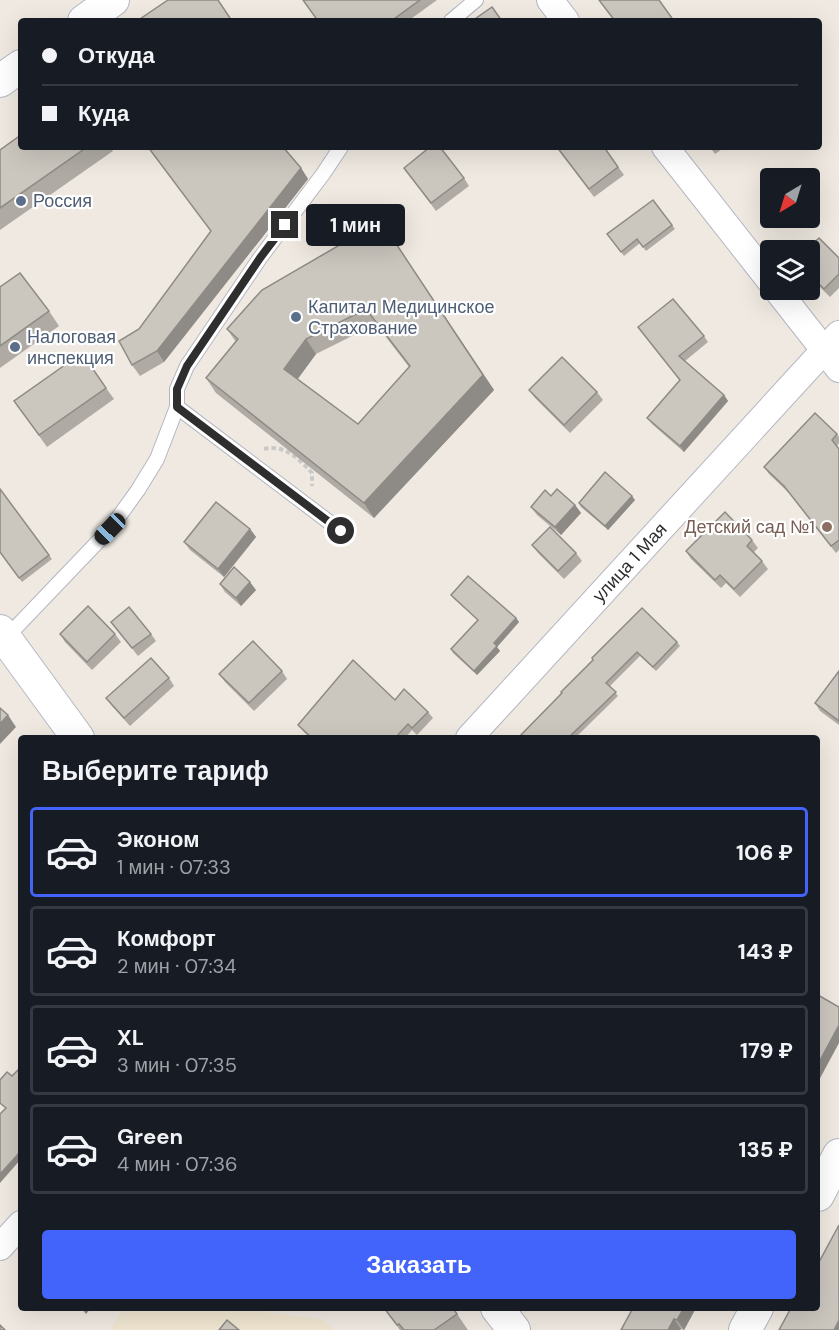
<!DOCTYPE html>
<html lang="ru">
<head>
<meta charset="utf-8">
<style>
	:root { --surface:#171b24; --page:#242831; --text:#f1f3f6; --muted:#9ea1a6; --line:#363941; --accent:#4264fb }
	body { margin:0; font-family:"DM Sans",sans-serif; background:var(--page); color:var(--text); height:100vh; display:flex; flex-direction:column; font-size:22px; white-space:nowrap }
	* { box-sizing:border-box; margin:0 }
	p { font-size:20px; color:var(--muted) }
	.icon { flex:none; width:33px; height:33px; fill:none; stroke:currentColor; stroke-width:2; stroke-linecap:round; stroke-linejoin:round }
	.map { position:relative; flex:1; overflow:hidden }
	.details { position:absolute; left:18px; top:735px; width:802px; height:576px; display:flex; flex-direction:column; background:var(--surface); border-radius:6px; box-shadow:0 6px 24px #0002 }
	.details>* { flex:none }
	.banner { position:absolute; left:18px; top:18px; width:804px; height:132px; border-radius:6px; box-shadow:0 6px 24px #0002; display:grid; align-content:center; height:132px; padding:0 24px; background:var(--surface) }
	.needle { width:39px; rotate:218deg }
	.buttons { position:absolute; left:760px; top:168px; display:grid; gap:12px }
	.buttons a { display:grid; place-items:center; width:60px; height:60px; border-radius:6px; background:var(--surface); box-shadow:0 6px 24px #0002; font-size:30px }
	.end { position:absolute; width:27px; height:27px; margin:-14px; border:8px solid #2e2e2e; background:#fff; box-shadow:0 0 0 3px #fff }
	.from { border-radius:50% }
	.bubble { position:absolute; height:42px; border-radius:6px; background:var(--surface); box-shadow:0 6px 24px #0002; font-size:20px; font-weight:700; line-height:42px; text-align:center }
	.car { position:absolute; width:18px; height:36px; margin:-18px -9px; border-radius:8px; box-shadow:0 0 4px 2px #0007; background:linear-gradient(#222 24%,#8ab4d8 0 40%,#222 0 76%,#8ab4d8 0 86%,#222 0) }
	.banner b { display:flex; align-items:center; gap:21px; height:57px; font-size:22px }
	.banner b+b { border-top:2px solid var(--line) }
	.banner i { width:15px; height:15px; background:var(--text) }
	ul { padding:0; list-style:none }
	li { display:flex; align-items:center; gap:18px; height:90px; margin:0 12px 9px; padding:0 12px; border:3px solid var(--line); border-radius:6px }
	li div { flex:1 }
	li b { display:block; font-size:22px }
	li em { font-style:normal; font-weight:700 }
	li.current { border-color:var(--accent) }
	li>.icon { width:54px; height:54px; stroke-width:1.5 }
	h2 { padding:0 24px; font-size:27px; line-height:72px }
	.cta { display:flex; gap:12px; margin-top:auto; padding:12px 24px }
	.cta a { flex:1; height:69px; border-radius:6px; background:var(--accent); color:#fff; font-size:24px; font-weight:700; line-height:69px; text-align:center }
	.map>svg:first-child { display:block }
</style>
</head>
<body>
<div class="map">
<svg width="839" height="1330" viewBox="0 0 839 1330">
	<rect width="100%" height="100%" fill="#efe9e1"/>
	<path fill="#f0e6d1" d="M123,1308H240L324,1320L333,1330H116L111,1328Z"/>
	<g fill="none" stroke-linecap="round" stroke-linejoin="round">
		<g stroke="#b4b7c1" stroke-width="16">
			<g id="service">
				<path d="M451,21L476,0"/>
				<path d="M177,407V389L187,366L260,258L323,174L341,147"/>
				<path d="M4,640L110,529L138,490L157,459L177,407L341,531"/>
			</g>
		</g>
		<g stroke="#b4b7c1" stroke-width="28">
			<g id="minor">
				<path d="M550,0L566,21"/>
				<path d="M665,147L771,282"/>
				<path d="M777,290L839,369"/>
				<path id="s1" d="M469,738L839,334"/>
				<path d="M0,1247L21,1224"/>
			</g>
		</g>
		<g stroke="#b4b7c1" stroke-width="34">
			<g id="tertiary">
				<path d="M84,21L113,0"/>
				<path d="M0,81L21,66"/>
				<path d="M0,631L78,738"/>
				<path d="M818,1195L839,1155"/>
				<path d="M497,1308L514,1330"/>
				<path d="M745,1330L757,1308"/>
			</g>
		</g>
		<path stroke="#c9c9c9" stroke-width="4" stroke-dasharray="4.5 3" stroke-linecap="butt" d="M264,449C285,444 299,459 312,473V486"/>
		<use href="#service" stroke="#fff" stroke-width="14"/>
		<use href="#minor" stroke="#fff" stroke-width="26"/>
		<use href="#tertiary" stroke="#fff" stroke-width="32"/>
	</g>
	<g fill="#afaba4" fill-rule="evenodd">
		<path d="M303,0H437L408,21H318Z"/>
		<path d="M21,147H110L113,151L0,230V150Z"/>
		<path d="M556,147H604L624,175L594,197Z"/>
		<path d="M710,147H725L715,154Z"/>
		<path d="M301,168L308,179L164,362L140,376L132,365L139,329Z"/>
		<path d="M404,168L464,178L469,186L436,211Z"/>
		<path d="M653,200L675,229L646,251L640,243L624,256L607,234Z"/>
		<path d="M391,236L494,390L374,518L216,393L206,378L236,342L227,329ZM376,324L409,367L358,424L297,380L316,354Z"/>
		<path d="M810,250L839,258V288L830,297L810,277Z"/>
		<path d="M0,287L49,311L59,326L0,368Z"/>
		<path d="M638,327L704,336L708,342L685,361L724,395L728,401L684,452L652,424L647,418L680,380Z"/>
		<path d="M106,388L114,399L47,447L14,401Z"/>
		<path d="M529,390L597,392L603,400L570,433L535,398Z"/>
		<path d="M837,434L839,437V443L837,446L839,449V550L836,553L789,493L769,474L764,467Z"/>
		<path d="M0,489L52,559L22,582L0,553Z"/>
		<path d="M551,496L575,505L581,513L561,535L537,515L531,507Z"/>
		<path d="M635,500L608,530L581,507L579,503Z"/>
		<path d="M250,529L256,537L224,577L190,550L184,542Z"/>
		<path d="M752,540L758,548L754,552L762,561L768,569L740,597L726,583L721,588L691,559L686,551Z"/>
		<path d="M532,545L576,553L582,561L564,579L538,553Z"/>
		<path d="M220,584L256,590L241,606L225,592Z"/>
		<path d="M451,595L516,618L519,622L497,647L500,651L477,675L453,653L451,649L478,620L454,599Z"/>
		<path d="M111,622L151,634L156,641L138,656Z"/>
		<path d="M60,634H115L121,642L92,670L65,642Z"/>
		<path d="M677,642L680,646L656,671L640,656L610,686L618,696L575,738H518L593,660Z"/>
		<path d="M282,671L287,679L254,711L225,682L219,674Z"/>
		<path d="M839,671V725L820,711L815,703Z"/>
		<path d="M169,678L174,686L130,726L112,706L106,698Z"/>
		<path d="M395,700L428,712L433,718L417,735L412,730L405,738H310L303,731L298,725Z"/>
		<path d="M384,1308H453L468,1330H400Z"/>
		<path d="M696,1308L684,1330L681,1329L680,1330H621Z"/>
	</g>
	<g fill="#8e8b86">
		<path d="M301,168L308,179L164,362L157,351Z"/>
		<path d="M391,236L494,390L374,518L364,503L483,375Z"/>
		<path d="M306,339L316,354L294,384L284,369Z"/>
		<path d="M724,395L728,401L684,452L680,446Z"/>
		<path d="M632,496L635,500L608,530L605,526Z"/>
		<path d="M575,505L581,513L561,535L555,527Z"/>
		<path d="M250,529L256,537L224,577L218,569Z"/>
		<path d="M250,582L256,590L241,606L236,598Z"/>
		<path d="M516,618L519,622L497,647L500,651L477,675L474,671L494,643Z"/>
		<path d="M8,715L16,727L0,744V724Z"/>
		<path d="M839,1025V1043L818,1082V1064Z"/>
		<path d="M21,1151V1159L0,1183V1174Z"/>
		<path d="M85,1308H91L86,1314L83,1310Z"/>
		<path d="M684,1308H696L684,1330L677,1320Z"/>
		<path d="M674,1319L681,1329L680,1330H668Z"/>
		<path d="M839,1320V1330H834Z"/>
	</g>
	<g fill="#cbc7bf" stroke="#8e8b86" stroke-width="1.5" fill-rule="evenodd">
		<path d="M168,0H218L232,21H137Z"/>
		<path d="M303,0H420L391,21H318Z"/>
		<path d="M599,0H659L674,21H615Z"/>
		<path d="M492,7L502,21H472Z"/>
		<path d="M21,135V147H87L0,208V150Z"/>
		<path d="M148,147H283L301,168L157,351L132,365L119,341L139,329L211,231Z"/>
		<path d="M430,147H440L464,178L431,203L404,168Z"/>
		<path d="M557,147H604L618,167L589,189Z"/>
		<path d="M653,200L672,225L643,247L637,239L621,252L607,234Z"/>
		<path d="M381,221L483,375L364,503L206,378L238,339L227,329L262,290ZM366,309L410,366L358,424L284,369L306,339Z"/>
		<path d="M819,238L839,258V274L824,289L810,275V250H806Z"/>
		<path d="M20,273L49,311L0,346V287Z"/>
		<path d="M673,299L704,336L679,356L724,395L680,446L647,418L680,380L638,327Z"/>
		<path d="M82,353L106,388L39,435L14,401Z"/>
		<path d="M562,357L597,392L564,425L529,390Z"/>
		<path d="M815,413L837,434L832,440L839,449V540L831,546L784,486L764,467Z"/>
		<path d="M605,472L632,496L605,526L579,503Z"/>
		<path d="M0,489L49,555L19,578L0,552Z"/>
		<path d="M557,489L575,505L555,527L531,507L545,490L551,496Z"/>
		<path d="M216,502L250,529L218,569L184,542Z"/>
		<path d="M725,512L752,540L747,546L762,561L734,589L720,575L715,580L686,551Z"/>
		<path d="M550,527L576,553L558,571L532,545Z"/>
		<path d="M234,567L250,582L236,598L220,584Z"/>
		<path d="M468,576L516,618L494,643L497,646L474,671L451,649L478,620L451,595Z"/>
		<path d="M88,606L115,634L87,662L60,634Z"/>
		<path d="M129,607L151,634L132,648L111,622Z"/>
		<path d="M642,608L677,642L653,667L637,652L606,683L616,692L568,738H518L562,693L561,692L593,660L592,658Z"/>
		<path d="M253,641L282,671L249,703L219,674Z"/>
		<path d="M151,658L169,678L124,718L106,698Z"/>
		<path d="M353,660L395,700L404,689L428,712L412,728L408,724L395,738H312L298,725Z"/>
		<path d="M839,671V721L815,703Z"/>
		<path d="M0,708L8,715L0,724Z"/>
		<path d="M818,995L839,1007V1025L818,1064Z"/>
		<path d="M21,1067V1151L0,1174V1114L6,1108L0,1103V1080L7,1072L12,1076Z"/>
		<path d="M839,1225V1320L834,1330H779L791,1308H818V1264Z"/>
		<path d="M384,1308H453L457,1314L434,1330H404L399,1324L397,1325Z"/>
		<path d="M633,1308H684L677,1320L674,1319L668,1330H621Z"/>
		<path d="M227,1320L239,1330H219Z"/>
		<path d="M0,1325L5,1330H0Z"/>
	</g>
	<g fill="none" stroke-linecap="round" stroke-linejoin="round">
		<path stroke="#2e2e2e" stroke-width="8" d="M285,225L260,258L187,366L177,389V407L341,531"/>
	</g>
	<g fill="#5c6f8a" stroke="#fff" stroke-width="2">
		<circle cx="21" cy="201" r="6"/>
		<circle cx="296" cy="317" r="6"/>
		<circle cx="15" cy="347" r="6"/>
	</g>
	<circle fill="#8d6e63" stroke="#fff" stroke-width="2" cx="827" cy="527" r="6"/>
	<g text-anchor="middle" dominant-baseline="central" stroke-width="4.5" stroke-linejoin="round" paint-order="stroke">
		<g font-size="18" fill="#4e5e75" stroke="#fff" text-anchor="start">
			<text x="33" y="201">Россия</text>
			<text x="308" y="307">Капитал Медицинское<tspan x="308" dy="21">Страхование</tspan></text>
			<text x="27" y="337">Налоговая<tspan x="27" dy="21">инспекция</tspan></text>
		</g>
		<g font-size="18" fill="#785e54" stroke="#fff" text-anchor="end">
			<text x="815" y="527">Детский сад №1</text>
		</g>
		<g font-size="18" fill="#2e2e2e" stroke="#fff">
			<text stroke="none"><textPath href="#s1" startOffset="238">улица 1 Мая</textPath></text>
		</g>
	</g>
</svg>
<div class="buttons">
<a><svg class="needle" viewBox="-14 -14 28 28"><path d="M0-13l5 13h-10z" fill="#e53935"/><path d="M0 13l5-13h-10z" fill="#9ea1a6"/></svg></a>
<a><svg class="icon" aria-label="layers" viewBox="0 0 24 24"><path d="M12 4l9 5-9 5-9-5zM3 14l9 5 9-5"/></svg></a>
</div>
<i class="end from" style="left:341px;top:531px"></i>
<i class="end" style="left:285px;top:225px"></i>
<div class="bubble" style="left:306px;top:204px;width:99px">1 мин</div>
<i class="car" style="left:110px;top:529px;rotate:224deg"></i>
<div class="banner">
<b><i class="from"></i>Откуда</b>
<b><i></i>Куда</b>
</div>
<section class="details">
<h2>Выберите тариф</h2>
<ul>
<li class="current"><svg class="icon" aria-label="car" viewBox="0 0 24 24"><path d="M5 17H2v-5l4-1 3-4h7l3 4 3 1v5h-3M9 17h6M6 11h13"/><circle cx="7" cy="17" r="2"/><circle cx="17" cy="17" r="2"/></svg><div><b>Эконом</b><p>1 мин · 07:33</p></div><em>106 ₽</em></li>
<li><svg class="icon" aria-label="car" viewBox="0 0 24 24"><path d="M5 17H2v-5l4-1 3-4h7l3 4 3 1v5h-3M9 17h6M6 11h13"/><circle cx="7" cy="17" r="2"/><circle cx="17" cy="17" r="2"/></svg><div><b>Комфорт</b><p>2 мин · 07:34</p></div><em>143 ₽</em></li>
<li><svg class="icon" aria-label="car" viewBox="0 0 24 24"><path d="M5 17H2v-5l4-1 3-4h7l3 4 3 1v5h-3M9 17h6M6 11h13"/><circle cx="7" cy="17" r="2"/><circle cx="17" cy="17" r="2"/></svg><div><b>XL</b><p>3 мин · 07:35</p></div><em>179 ₽</em></li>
<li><svg class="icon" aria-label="car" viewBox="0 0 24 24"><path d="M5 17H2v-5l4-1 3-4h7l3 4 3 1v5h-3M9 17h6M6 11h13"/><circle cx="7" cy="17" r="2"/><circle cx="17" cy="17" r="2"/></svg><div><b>Green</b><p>4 мин · 07:36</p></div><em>135 ₽</em></li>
</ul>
<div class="cta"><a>Заказать</a></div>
</section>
</div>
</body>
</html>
